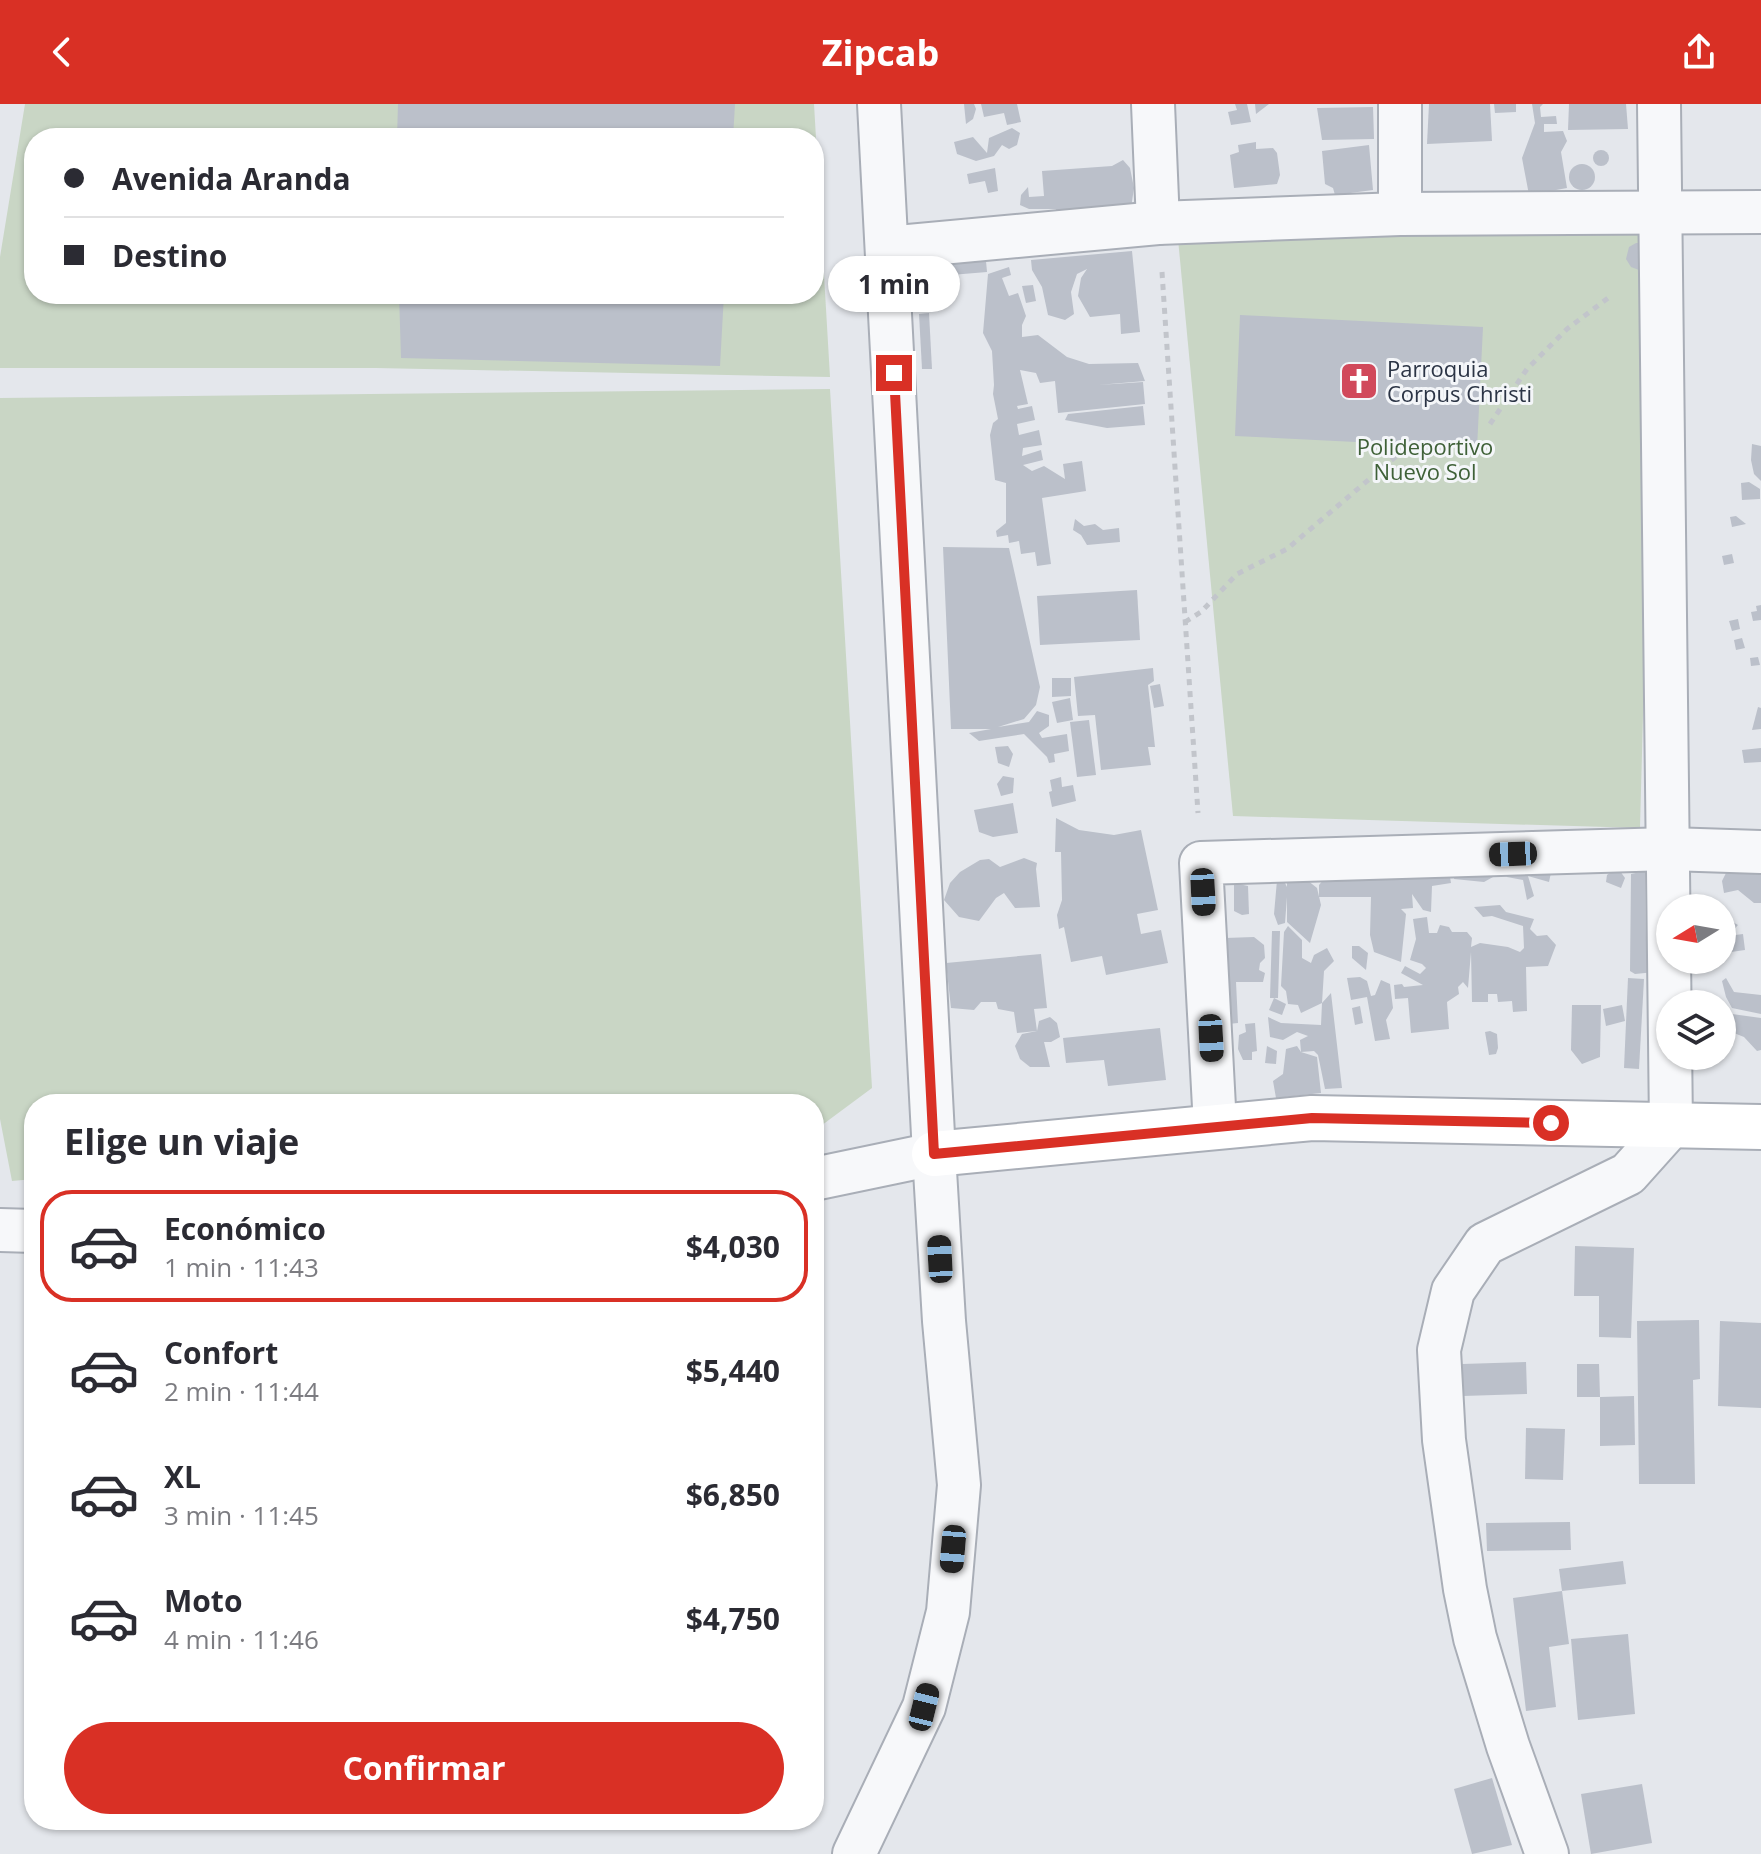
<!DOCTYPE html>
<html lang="es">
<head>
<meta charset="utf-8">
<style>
	:root { --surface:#fff; --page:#f7f7f7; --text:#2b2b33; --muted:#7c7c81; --line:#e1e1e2; --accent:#d93025 }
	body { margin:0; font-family:"Open Sans",sans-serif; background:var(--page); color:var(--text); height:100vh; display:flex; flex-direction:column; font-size:30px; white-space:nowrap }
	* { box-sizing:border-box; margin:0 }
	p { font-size:26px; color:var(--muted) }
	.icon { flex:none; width:44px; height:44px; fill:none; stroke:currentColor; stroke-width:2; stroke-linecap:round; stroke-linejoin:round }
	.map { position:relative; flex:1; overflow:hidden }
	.panel { position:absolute; left:24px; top:990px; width:800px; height:736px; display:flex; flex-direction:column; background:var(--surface); border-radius:32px; box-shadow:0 2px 6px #0004 }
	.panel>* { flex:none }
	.hud { position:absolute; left:24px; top:24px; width:800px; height:176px; border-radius:32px; box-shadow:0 2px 6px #0004; display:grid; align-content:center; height:176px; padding:0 40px; background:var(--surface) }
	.needle { width:52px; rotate:259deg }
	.controls { position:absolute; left:1656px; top:790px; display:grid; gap:16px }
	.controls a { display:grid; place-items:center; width:80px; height:80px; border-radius:50%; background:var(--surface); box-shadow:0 2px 6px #0004; font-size:40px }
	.end { position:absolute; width:36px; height:36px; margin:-18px; border:10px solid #d93025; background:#fff; box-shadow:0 0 0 4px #fff }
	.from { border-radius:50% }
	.bubble { position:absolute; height:56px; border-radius:28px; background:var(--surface); box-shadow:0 2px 6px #0004; font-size:26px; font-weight:700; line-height:56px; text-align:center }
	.car { position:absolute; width:24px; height:48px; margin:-24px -12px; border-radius:10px; box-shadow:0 0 6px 2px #0007; background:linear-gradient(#222 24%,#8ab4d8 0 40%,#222 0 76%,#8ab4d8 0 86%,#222 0) }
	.hud b { display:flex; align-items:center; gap:28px; height:76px; font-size:30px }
	.hud b+b { border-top:2px solid var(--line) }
	.hud i { width:20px; height:20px; background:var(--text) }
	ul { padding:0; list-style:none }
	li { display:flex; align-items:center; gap:24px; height:112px; margin:0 16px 12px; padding:0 24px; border:4px solid transparent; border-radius:32px }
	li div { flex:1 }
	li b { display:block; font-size:30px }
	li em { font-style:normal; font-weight:700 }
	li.on { border-color:var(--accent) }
	li>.icon { width:72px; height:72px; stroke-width:1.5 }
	h2 { padding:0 40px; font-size:36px; line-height:96px }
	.cta { display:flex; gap:16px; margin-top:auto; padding:16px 40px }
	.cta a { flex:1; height:92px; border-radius:48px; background:var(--accent); color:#fff; font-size:32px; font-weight:700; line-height:92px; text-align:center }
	header { display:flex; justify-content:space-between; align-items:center; height:104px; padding:0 40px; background:var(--accent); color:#fff; font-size:36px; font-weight:700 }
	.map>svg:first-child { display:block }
</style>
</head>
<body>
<header><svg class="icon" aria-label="back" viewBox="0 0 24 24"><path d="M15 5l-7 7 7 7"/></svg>Zipcab<svg class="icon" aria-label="share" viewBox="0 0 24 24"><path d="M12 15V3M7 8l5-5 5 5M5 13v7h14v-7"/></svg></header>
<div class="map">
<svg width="1761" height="1750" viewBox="0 0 1761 1750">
	<rect width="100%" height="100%" fill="#e4e7ec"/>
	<g fill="#c9d6c5" fill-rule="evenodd">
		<path d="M25,0H814L830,273L376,264H0V153ZM34,34H814V190H34Z"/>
		<path d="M1656,124L1640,724L1233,712L1178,135Z"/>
		<path d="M830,285L872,984L814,1027V1000H34V1075L12,1077L0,1015V294Z"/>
	</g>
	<g fill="#bbc0ca">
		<path d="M398,0H735L733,34H397Z"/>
		<path d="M964,0H974L976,5L973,15L966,20Z"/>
		<path d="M981,0H1017L1021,18L1007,21L1004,9L984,13Z"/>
		<path d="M1235,0H1247L1251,18L1231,21L1228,8L1237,6Z"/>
		<path d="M1255,0H1269L1256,10Z"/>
		<path d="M1429,0H1490L1492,37L1427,40Z"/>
		<path d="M1494,0H1516V8L1495,9Z"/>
		<path d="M1532,0H1543L1540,3L1541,13L1556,12L1557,20H1544V28L1563,27L1567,37L1561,48L1567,84L1529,91L1522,54L1535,19Z"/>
		<path d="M1569,0H1626L1628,25L1568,26Z"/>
		<path d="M1373,3L1374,35L1322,36L1317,4Z"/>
		<path d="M1012,24L1020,29L1017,41L1009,45L1002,41L994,52L976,57L957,50L954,38L973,33L987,49L989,34Z"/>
		<path d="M1256,38V45L1273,44L1277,49L1280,71L1277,80L1234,84L1230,51L1239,48L1238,41Z"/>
		<path d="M1369,41L1373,86L1335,91L1333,84L1325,80L1322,47Z"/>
		<circle cx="1601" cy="54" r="8"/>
		<path d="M1123,56L1130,64L1134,84L1131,104L1058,116L1056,105H1029L1020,101L1021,91L1028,83L1029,93L1044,92L1042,67L1112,62Z"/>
		<circle cx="1582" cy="73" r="13"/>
		<path d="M995,64L998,87L988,89L985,77L969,80L967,70Z"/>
		<path d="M1636,139H1640L1643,165L1639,166L1631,163L1626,155L1629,143Z"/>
		<path d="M1132,147L1140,228L1121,230L1120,210L1090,213L1078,192L1081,174L1087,165L1077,170L1071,188L1074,210L1065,216L1048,211L1042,183L1032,166L1031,156Z"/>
		<path d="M986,157L987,168L939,172L938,161Z"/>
		<path d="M1009,163L1011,171L1002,174L1009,192L1018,189L1026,212L1022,221V233L1038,231L1067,253L1089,260L1138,259L1145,277L1098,281L1143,278L1145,300L1058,309L1055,277L1040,279L1036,269L1020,266L1028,300L1017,302L1018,305L1032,302L1035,316L1017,320L1019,331L1039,326L1042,341L1023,344L1022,352L1041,346L1043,356L1023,361L1032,367L1044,362L1065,375L1063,360L1082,357L1086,387L1042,394L1051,460L1037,462L1035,448L1021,450L1019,437L1009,439L1008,431L997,433L996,427L1006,419V379L995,376L990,331L993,319L998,315L993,290L994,281L992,247L983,229L988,170Z"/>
		<path d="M1033,181L1036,197L1026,199L1022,182Z"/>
		<path d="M399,190H724L720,262L401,254Z"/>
		<path d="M929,209L932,265H922L919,210Z"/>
		<path d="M1240,211L1483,223L1477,344L1235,332Z"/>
		<path d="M1143,302L1145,321L1107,324L1065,316L1068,310Z"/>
		<path d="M1752,340L1761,342V377L1754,370L1751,356Z"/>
		<path d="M1749,378L1760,385V395L1742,396L1741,379Z"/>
		<path d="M1736,412L1746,420L1732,423L1730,413Z"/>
		<path d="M1075,415L1084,422L1095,420L1103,426L1119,424L1120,438L1087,441L1081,431L1073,426Z"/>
		<path d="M943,443L1009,444L1040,583L1036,601L1024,615L998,623L1029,618L1037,607L1049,611V622L1039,629L1042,634L1067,630L1069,647L1054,650L1055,658L1049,659L1047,653L1024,630L979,637L969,629L991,625H951Z"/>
		<path d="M1732,450L1734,459L1724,461L1722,452Z"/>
		<path d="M1137,486L1140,536L1040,541L1037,492Z"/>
		<path d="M1761,501V516L1753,517L1751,508L1757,507L1756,502Z"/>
		<path d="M1738,515L1740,525L1732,527L1729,517Z"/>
		<path d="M1742,534L1745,544L1736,546L1734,536Z"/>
		<path d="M1758,553L1760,561L1751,562L1750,554Z"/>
		<path d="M1153,564L1154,577L1148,581L1155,643H1148L1151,661L1101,666L1095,611L1078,612L1074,573Z"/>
		<path d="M1052,574H1071V592L1052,593Z"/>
		<path d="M1160,580L1164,602L1154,604L1150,582Z"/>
		<path d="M1070,594L1073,616L1057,619L1052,598Z"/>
		<path d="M1758,603L1761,604V625L1752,626Z"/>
		<path d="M1089,616L1096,671L1077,673L1070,618Z"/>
		<path d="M1008,642L1013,650L1009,663L998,659L995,643Z"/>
		<path d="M1761,644V658L1744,659L1742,646Z"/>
		<path d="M1003,672L1014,674L1013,689L1001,692L997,680Z"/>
		<path d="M1061,673L1062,683L1073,681L1076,697L1052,703L1049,688L1052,687L1050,676Z"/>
		<path d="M1013,699L1018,729L993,733L979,728L974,706Z"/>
		<path d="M1056,714L1079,726L1114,731L1141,726L1158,806L1137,810L1141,830L1161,826L1168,859L1106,871L1102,852L1071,858L1064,823L1059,825L1057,811L1062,796L1061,748H1055Z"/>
		<path d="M1024,754L1037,759L1036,765L1040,803L1015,804L1004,789L996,794L979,817L959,813L944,796L950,779L960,768L980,756L989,755L1000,763Z"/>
		<path d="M1761,761V799H1754L1738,786L1724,789L1722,777L1726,769L1738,763Z"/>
		<path d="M1502,763L1552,764L1549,778L1528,772L1534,792L1527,796L1523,776L1507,773Z"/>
		<path d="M1278,765L1287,783V776H1307L1317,784L1321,801L1310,839L1287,818V793L1285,819L1278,821L1274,810Z"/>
		<path d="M1456,766L1502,768L1484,778L1454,775Z"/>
		<path d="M1331,767H1449L1451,779L1432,782L1431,808L1423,806L1412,790L1413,804L1401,805L1406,810L1401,858L1374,848L1370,831L1371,793H1319V781Z"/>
		<path d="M1612,767H1620L1625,774L1621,784L1606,778L1607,771Z"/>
		<path d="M1645,767L1646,834H1660L1655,868L1635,870L1630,867L1631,770Z"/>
		<path d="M1234,779L1248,782L1249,810L1242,811L1234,807Z"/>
		<path d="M1500,801L1506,808L1534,815L1530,825L1537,832L1547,831L1556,841L1548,862L1526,863L1527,907L1513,908L1512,897L1498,898L1497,890H1488V898H1472L1471,848L1468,884L1463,878L1458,883L1459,890L1447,898L1449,925L1411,929L1408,894L1395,895L1394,881L1402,880L1404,883L1423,881L1401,869L1405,862L1420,870L1426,864L1422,860L1410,856L1416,835L1413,815L1427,813L1429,829H1437L1440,821L1449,823L1452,828H1467L1472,834L1471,843L1480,839L1508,843L1520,848L1524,844L1523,822L1492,812L1483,813L1474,803Z"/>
		<path d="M1722,812L1738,821L1727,833L1722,827Z"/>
		<path d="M1288,822L1302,836V854L1311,859L1314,851L1327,844L1334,857L1324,867L1322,899L1301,909L1298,901L1288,900L1286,887L1281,882L1284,828Z"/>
		<path d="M1272,827H1280L1278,894H1270Z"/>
		<path d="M1743,830L1745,846L1731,848L1728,832Z"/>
		<path d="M1254,833L1264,841L1265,854L1260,859L1259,866L1265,869L1263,878H1236L1238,919L1228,920L1225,834Z"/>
		<path d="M1352,842H1359L1368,849L1366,866L1352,854Z"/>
		<path d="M1041,850L1047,904L1034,905L1037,927L1039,917L1050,913L1057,919L1060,933L1051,938H1044L1050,963H1030L1020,955L1015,942L1022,930L1037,927L1017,929L1014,908L998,905L996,898H981L974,906L951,904L946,859Z"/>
		<path d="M1360,873L1367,877L1371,892L1375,891L1381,876L1390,880L1393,904L1386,916L1390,935L1375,937L1367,893L1351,896L1347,874Z"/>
		<path d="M1628,874L1644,875L1639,965L1624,964Z"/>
		<path d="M1726,874L1734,888L1761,891V910L1732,904L1726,893L1722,877Z"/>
		<path d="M1331,889L1342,984L1325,985L1318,951L1314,947L1301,948L1300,936L1308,932L1297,928L1283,936L1270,933L1268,913L1281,919L1321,921L1322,899Z"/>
		<path d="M1274,894L1286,900L1282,911L1269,906Z"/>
		<path d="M1572,901H1601L1600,953L1582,960L1571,946Z"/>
		<path d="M1622,901L1625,917L1606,922L1603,905Z"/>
		<path d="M1360,902L1363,919L1355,921L1352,904Z"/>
		<path d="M1732,910L1761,914V946L1757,947L1744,933L1729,927Z"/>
		<path d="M1255,919L1257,947L1252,948V956H1243L1238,945L1239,931L1246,928L1245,920Z"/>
		<path d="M1160,924L1166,976L1108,982L1104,956L1066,959L1063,934Z"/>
		<path d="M1490,927L1497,930L1498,944L1496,950L1489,951L1485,928Z"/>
		<path d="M1267,942L1277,947L1276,960L1265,959Z"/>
		<path d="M1297,942L1301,948L1317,953L1321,989L1276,994L1273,977L1283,970L1286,945Z"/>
		<path d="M1575,1142L1634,1144L1631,1234L1599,1233V1192H1574Z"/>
		<path d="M1699,1216L1700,1275L1693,1276L1695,1380H1639L1637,1217Z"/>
		<path d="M1720,1217L1761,1219V1304L1718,1302Z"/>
		<path d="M1526,1258L1527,1290L1463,1292L1462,1260Z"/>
		<path d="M1577,1260H1599L1600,1293H1577Z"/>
		<path d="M1634,1292L1635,1341L1600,1342V1293Z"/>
		<path d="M1526,1324L1565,1325L1563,1376L1525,1375Z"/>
		<path d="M1570,1418L1571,1446L1487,1447L1486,1419Z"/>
		<path d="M1623,1457L1626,1480L1562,1487L1559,1465Z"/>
		<path d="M1562,1487L1569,1540L1549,1543L1556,1603L1526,1607L1513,1494Z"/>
		<path d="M1628,1530L1635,1610L1578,1616L1571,1535Z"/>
		<path d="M1492,1674L1512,1741L1472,1750L1454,1685Z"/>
		<path d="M1642,1680L1652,1739L1591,1750L1581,1690Z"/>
	</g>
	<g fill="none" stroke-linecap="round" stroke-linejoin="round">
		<g stroke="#a9aeb7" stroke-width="46">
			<g id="street">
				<path d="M1153,0L1158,119"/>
				<path d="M1400,110V0"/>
				<path d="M887,144L1158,119L1400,110L1761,108"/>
				<path d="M1215,1022L1201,759L1669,745L1761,748"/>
				<path d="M814,1075L934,1050"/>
				<path d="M0,1126L34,1127"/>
				<path d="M854,1750L924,1603L948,1508L959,1381L944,1217L934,1050L879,0"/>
				<path d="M1547,1750L1508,1642L1475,1534L1465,1485L1444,1336L1439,1246L1453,1187L1485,1140L1628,1070L1671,1022L1659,0"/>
			</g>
		</g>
		<g stroke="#a9aeb7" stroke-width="48">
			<path id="secondary" d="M934,1050L1312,1014L1761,1023"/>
		</g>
		<g stroke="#c2c5cb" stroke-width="5" stroke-dasharray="6 6" stroke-linecap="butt">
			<path d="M1162,168L1198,709"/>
			<path d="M1490,320L1527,265L1567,225L1612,191"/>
			<path d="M1185,518L1201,508L1237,470L1287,445L1400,349"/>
		</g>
		<use href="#street" stroke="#f7f8fa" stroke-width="42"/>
		<use href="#secondary" stroke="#fff" stroke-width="44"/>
	</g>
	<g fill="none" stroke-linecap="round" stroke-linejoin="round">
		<path stroke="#d93025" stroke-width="10" d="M894,269L934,1050L1312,1014L1551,1019"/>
	</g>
	<defs>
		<g id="church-square" transform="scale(2)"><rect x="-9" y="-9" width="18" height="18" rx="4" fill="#d1495b" stroke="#f4f6f9"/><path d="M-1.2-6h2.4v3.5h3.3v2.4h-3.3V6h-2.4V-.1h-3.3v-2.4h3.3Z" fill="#fff"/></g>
	</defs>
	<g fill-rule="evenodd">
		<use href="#church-square" x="1359" y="277"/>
	</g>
	<g text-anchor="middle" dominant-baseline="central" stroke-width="6" stroke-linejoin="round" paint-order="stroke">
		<g font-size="22" fill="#2b3445" stroke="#f4f6f9" text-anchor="start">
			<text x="1387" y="264">Parroquia<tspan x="1387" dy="25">Corpus Christi</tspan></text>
		</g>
		<g font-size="22" fill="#3f6138" stroke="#f4f6f9">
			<text x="1425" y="342">Polideportivo<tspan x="1425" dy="25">Nuevo Sol</tspan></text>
		</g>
	</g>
</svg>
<div class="controls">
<a><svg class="needle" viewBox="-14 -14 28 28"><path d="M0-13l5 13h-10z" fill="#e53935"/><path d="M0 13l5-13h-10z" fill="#7c7c81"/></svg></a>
<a><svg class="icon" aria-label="layers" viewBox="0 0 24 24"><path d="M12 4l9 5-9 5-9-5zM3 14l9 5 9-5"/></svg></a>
</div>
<i class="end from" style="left:1551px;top:1019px"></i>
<i class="end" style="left:894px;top:269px"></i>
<div class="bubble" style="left:828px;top:152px;width:132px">1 min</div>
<i class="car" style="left:1513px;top:750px;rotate:268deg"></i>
<i class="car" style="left:1203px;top:788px;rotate:177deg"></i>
<i class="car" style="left:1211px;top:934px;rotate:177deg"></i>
<i class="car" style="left:940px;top:1155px;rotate:357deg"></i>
<i class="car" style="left:953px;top:1445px;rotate:185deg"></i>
<i class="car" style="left:924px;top:1603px;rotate:14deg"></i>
<div class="hud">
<b><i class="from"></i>Avenida Aranda</b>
<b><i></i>Destino</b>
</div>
<section class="panel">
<h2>Elige un viaje</h2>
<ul>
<li class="on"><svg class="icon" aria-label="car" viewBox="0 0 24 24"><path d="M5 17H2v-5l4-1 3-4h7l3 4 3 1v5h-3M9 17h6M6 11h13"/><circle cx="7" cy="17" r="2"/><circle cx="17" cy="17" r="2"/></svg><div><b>Económico</b><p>1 min · 11:43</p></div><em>$4,030</em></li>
<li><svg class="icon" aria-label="car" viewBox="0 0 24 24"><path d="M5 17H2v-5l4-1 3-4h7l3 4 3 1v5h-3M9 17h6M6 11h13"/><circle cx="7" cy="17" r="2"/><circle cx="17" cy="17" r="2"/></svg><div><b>Confort</b><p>2 min · 11:44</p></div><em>$5,440</em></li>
<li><svg class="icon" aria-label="car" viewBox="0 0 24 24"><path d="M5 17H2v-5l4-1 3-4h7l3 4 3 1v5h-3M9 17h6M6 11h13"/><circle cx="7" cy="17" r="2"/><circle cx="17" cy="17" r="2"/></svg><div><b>XL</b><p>3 min · 11:45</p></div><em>$6,850</em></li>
<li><svg class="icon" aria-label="car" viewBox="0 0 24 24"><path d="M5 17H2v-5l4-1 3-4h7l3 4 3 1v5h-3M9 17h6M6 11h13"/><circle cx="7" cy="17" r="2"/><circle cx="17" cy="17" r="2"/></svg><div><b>Moto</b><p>4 min · 11:46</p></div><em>$4,750</em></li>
</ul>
<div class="cta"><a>Confirmar</a></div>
</section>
</div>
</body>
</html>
